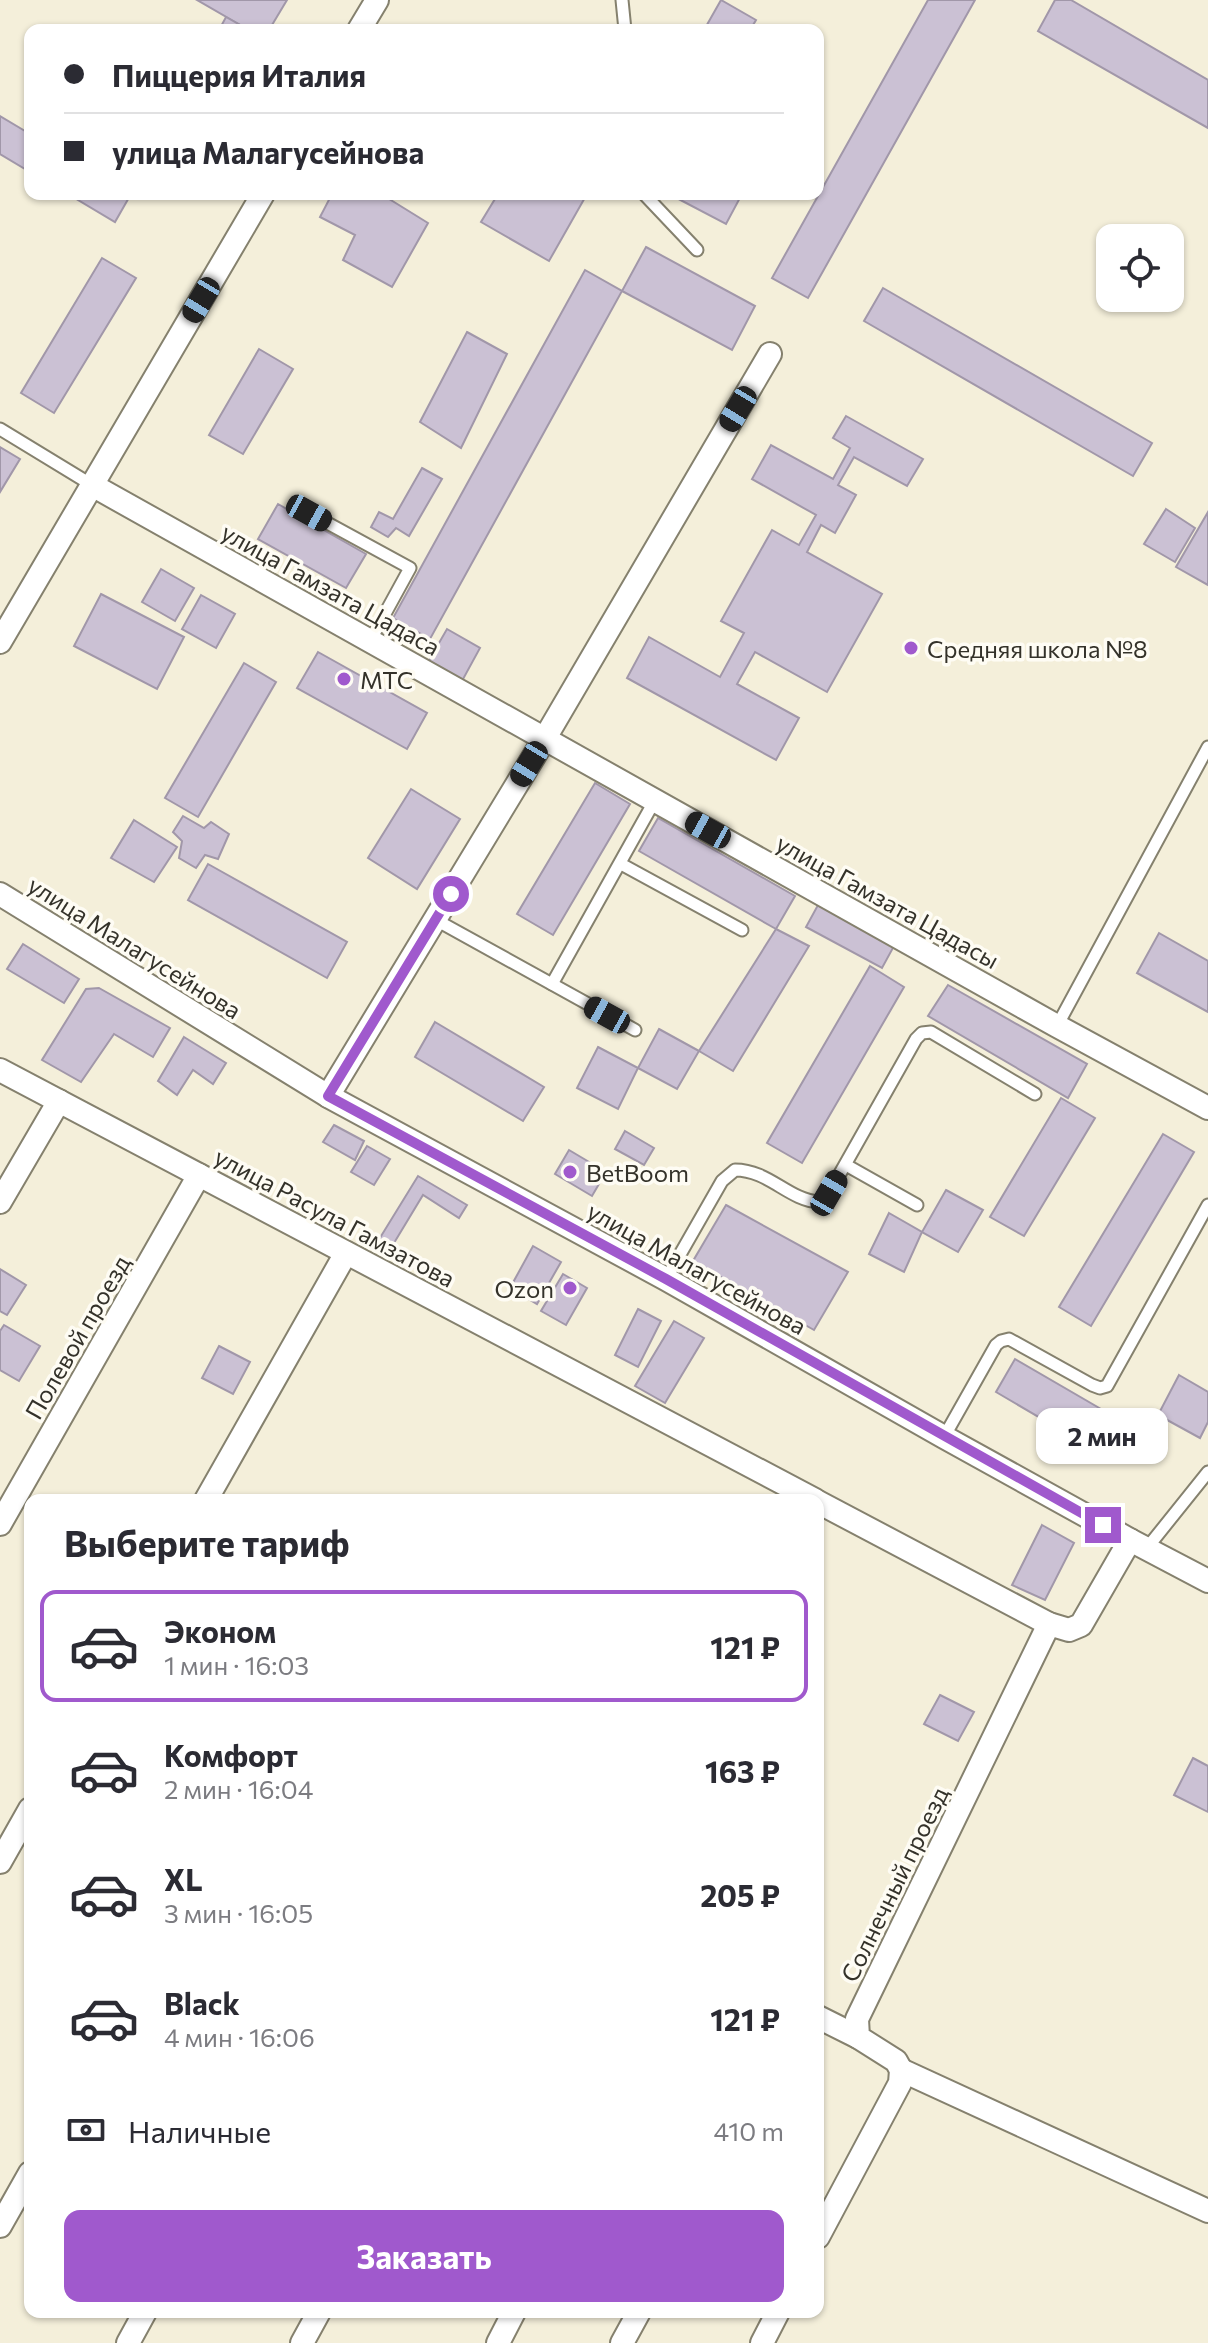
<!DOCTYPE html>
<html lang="ru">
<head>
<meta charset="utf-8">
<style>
	:root { --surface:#fff; --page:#f2f2f3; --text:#2b2b33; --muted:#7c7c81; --line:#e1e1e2; --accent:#a059cd }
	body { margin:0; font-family:Commissioner,sans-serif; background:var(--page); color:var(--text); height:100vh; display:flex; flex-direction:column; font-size:30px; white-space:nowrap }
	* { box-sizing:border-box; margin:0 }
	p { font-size:26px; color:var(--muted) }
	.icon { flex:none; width:44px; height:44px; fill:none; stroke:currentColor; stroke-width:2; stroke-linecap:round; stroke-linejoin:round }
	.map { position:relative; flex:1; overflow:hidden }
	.drawer { position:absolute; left:24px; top:1494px; width:800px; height:824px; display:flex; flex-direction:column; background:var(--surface); border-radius:16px; box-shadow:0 2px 6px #0004 }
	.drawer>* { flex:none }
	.hud { position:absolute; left:24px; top:24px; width:800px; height:176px; border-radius:16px; box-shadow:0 2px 6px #0004; display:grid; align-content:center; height:176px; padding:0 40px; background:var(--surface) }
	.tools { position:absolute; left:1096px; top:224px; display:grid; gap:16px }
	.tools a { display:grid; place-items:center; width:88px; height:88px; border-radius:16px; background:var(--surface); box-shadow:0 2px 6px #0004; font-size:40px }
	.end { position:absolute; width:36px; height:36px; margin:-18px; border:10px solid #a059cd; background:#fff; box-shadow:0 0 0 4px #fff }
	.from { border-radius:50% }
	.bubble { position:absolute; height:56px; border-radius:16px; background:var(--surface); box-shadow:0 2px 6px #0004; font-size:26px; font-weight:700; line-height:56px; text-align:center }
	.car { position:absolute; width:24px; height:48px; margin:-24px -12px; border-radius:10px; box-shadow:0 0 6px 2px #0007; background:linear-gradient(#222 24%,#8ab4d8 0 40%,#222 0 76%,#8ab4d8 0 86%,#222 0) }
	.hud b { display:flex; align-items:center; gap:28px; height:76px; font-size:30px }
	.hud b+b { border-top:2px solid var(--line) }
	.hud i { width:20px; height:20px; background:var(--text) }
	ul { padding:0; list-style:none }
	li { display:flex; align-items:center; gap:24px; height:112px; margin:0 16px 12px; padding:0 24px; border:4px solid transparent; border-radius:16px }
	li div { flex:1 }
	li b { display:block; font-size:30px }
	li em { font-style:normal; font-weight:700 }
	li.active { border-color:var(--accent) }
	li>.icon { width:72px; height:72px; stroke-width:1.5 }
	h2 { padding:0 40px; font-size:36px; line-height:96px }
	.pay { display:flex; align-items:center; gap:20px; height:88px; padding:0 40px; font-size:30px }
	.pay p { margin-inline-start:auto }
	.action { display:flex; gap:16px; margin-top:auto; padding:16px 40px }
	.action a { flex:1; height:92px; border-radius:16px; background:var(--accent); color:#fff; font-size:32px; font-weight:700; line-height:92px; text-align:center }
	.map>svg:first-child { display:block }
</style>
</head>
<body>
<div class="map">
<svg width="1208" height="2343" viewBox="0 0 1208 2343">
	<rect width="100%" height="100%" fill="#f4efda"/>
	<g fill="#cbc1d4" stroke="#a197a9" stroke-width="2">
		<path d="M197,0H287L269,30H249Z"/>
		<path d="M721,0L756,20L750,30H704Z"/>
		<path d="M928,0H975L808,298L772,278Z"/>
		<path d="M1055,0H1071L1208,80V128L1038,31Z"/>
		<path d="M226,17L249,30H219Z"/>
		<path d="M0,116L30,134V172L0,154Z"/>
		<path d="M68,194H131L115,222Z"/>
		<path d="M332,194H381L428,223L392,287L343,260L355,235L320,217Z"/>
		<path d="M498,194H587L549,261L481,222Z"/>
		<path d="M669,194H742L726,224Z"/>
		<path d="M646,247L755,306L732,350L622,291Z"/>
		<path d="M102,258L136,278L54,413L21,393Z"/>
		<path d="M585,270L622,291L430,639L393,618Z"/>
		<path d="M883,288L1152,443L1133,476L864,321Z"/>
		<path d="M467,332L507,354L461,448L420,422Z"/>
		<path d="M259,349L293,369L243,454L209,435Z"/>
		<path d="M846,416L923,459L907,486L854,457L838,485L856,495L835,533L821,525L807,552L882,594L827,692L755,652L737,684L799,718L776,760L627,678L649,637L720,677L744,633L721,621L772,530L799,545L816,515L752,479L771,445L833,479L850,448L833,438Z"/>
		<path d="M0,447L20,459L0,492Z"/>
		<path d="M422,468L442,479L409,536L396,528L388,537L371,527L379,512L393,519Z"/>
		<path d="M278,504L366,554L346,588L258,539Z"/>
		<path d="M1166,509L1195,528L1175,562L1144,544Z"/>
		<path d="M1208,512V585L1176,567Z"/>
		<path d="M161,569L194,588L175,621L142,602Z"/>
		<path d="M101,594L184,637L157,689L74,646Z"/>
		<path d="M201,595L235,614L216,648L182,629Z"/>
		<path d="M447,629L480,648L462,681L428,662Z"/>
		<path d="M318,652L427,713L407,749L297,688Z"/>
		<path d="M244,663L276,682L198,817L165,798Z"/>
		<path d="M595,783L630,804L553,935L517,914Z"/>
		<path d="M411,789L460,819L417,889L368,858Z"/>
		<path d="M183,816L204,828L211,822L229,834L218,859L205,855L196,868L179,858L182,841L173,832Z"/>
		<path d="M658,818L795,896L776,929L639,851Z"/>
		<path d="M134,820L177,847L154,882L111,858Z"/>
		<path d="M208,864L347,942L327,978L188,900Z"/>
		<path d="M818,905L894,946L882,968L806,927Z"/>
		<path d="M776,929L809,946L733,1071L699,1051Z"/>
		<path d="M1159,933L1208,961V1012L1137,973Z"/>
		<path d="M23,944L79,979L64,1003L7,969Z"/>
		<path d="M870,966L904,987L802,1163L767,1143Z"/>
		<path d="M948,985L1087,1064L1068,1098L928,1016Z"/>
		<path d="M99,988L170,1028L153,1057L114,1034L81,1082L42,1060L86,989Z"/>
		<path d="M435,1022L544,1087L523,1121L415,1057Z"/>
		<path d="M659,1029L699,1051L677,1089L638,1068Z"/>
		<path d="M184,1037L226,1063L213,1084L193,1070L177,1095L158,1081Z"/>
		<path d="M598,1047L638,1068L618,1109L577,1088Z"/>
		<path d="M1061,1098L1095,1118L1024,1236L990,1217Z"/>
		<path d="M334,1125L364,1141L355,1160L323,1142Z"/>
		<path d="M625,1131L654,1148L644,1165L615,1149Z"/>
		<path d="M1163,1134L1194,1152L1091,1326L1059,1307Z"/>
		<path d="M367,1146L390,1159L374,1185L351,1172Z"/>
		<path d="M569,1150L606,1172L592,1196L555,1174Z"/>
		<path d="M418,1176L467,1205L459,1218L423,1195L391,1248L378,1241Z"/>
		<path d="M946,1190L983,1210L958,1252L922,1232Z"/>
		<path d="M726,1205L848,1272L814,1330L693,1261Z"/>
		<path d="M889,1213L922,1232L904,1272L869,1254Z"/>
		<path d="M533,1246L561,1262L537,1304L510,1288Z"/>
		<path d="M0,1269L26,1285L7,1315L0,1311Z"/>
		<path d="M563,1274L587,1288L566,1325L541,1311Z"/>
		<path d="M638,1309L661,1321L638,1367L615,1355Z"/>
		<path d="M674,1321L704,1338L665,1403L635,1386Z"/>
		<path d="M4,1325L40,1346L19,1381L0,1370V1331Z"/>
		<path d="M219,1346L250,1362L233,1394L202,1378Z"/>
		<path d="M1015,1359L1132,1427L1112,1460L996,1392Z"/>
		<path d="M1179,1375L1208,1392V1422L1200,1438L1158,1415Z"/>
		<path d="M1042,1525L1074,1543L1045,1600L1012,1585Z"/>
		<path d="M940,1695L974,1712L958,1741L924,1724Z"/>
		<path d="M1193,1758L1208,1766V1812L1174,1795Z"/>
	</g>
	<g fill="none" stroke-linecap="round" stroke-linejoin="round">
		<g stroke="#85816e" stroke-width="15">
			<g id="service">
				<path d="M622,0L625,30"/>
				<path d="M644,194L697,250"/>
				<path d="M0,429L92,485"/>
				<path d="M309,513L410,568L370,641"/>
				<path d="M621,864L742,930"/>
				<path d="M436,920L635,1030"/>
				<path d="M552,984L655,800"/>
				<path d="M1057,1026L1208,747"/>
				<path d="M846,1165L917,1205"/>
				<path d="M666,1279L722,1181L735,1170C769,1170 788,1200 819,1202L829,1193L916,1039L922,1033L931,1032L1035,1094"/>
				<path d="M944,1437L996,1345L1001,1341L1009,1339L1092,1385L1100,1388L1107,1386L1208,1205"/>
				<path d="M1147,1548L1208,1472"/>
			</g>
		</g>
		<g stroke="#85816e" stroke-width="26">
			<g id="minor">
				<path d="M359,30L377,0"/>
				<path d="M92,485L1057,1026L1208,1108"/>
				<path d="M0,642L263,194"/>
				<path d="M0,894L328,1096L666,1279L944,1437L1130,1540L1208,1581"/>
				<path d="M0,1070L815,1500"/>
				<path d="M328,1096L545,738L770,354"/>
				<path d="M0,1202L59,1101"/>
				<path d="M206,1500L346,1253"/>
				<path d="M818,1502L1049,1624L1069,1630L1081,1625L1130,1540"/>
				<path d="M0,1524L199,1175"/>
				<path d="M0,1862L30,1809"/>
				<path d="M818,2017L858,2037"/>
				<path d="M901,2070L1208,2211"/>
				<path d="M0,2226L30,2173"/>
				<path d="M818,2237L900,2083L901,2070L896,2061L858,2037L857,2019L1049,1624"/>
				<path d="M128,2343L145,2312"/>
				<path d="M302,2343L319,2312"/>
				<path d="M498,2343L514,2312"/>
				<path d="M622,2343L639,2312"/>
				<path d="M762,2343L778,2312"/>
			</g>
		</g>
		<use href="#service" stroke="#fff" stroke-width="11"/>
		<use href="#minor" stroke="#fff" stroke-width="22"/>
	</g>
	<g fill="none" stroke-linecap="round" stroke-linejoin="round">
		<path stroke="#a059cd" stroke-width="10" d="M451,894L328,1096L666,1279L1103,1525"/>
	</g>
	<g fill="#a059cd" stroke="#fefcf4" stroke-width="3">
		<circle cx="911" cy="648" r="8"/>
		<circle cx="344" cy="679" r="8"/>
		<circle cx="570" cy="1172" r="8"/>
		<circle cx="570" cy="1288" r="8"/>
	</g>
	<g text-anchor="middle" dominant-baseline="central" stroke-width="7" stroke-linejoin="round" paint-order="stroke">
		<g font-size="24" fill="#34322a" stroke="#fefcf4">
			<text transform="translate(331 589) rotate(29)">улица Гамзата Цадаса</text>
			<text transform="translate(888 901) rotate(29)">улица Гамзата Цадасы</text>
			<text transform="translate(135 947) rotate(32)">улица Малагусейнова</text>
			<text transform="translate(335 1217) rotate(28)">улица Расула Гамзатова</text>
			<text transform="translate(697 1268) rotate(29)">улица Малагусейнова</text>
			<text transform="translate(77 1337) rotate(-60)">Полевой проезд</text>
			<text transform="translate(894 1884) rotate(-64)">Солнечный проезд</text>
		</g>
		<g font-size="24" fill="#34322a" stroke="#fefcf4" text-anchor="start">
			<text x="927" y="648">Средняя школа №8</text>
			<text x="360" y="679">МТС</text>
			<text x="586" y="1172">BetBoom</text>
			<text x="554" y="1288" text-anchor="end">Ozon</text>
		</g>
	</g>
</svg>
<div class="tools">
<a><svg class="icon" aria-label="locate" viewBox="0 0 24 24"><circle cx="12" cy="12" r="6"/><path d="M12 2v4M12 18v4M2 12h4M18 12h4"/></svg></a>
</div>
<i class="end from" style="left:451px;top:894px"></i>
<i class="end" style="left:1103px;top:1525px"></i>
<div class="bubble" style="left:1036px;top:1408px;width:132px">2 мин</div>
<i class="car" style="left:201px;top:300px;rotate:211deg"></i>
<i class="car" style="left:738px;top:409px;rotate:211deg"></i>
<i class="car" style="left:309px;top:513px;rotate:119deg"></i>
<i class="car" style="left:529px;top:764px;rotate:211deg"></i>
<i class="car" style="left:708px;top:830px;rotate:299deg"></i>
<i class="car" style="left:607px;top:1015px;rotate:299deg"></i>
<i class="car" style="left:829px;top:1193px;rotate:30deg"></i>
<div class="hud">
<b><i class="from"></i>Пиццерия Италия</b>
<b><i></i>улица Малагусейнова</b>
</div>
<section class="drawer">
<h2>Выберите тариф</h2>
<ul>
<li class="active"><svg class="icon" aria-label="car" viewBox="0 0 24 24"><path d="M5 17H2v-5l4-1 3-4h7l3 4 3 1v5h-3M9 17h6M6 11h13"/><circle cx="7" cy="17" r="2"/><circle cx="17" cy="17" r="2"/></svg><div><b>Эконом</b><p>1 мин · 16:03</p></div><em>121 ₽</em></li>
<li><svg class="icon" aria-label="car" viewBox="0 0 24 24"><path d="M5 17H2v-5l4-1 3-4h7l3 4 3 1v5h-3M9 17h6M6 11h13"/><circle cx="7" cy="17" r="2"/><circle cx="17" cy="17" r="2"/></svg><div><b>Комфорт</b><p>2 мин · 16:04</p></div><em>163 ₽</em></li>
<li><svg class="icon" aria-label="car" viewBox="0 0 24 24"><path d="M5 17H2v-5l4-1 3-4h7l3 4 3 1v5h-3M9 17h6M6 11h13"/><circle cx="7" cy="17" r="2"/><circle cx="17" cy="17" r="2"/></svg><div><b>XL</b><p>3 мин · 16:05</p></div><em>205 ₽</em></li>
<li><svg class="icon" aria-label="car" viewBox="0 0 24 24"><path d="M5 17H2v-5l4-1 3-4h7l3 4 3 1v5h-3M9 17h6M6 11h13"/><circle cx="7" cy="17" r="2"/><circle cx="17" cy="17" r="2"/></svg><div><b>Black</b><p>4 мин · 16:06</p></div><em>121 ₽</em></li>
</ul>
<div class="pay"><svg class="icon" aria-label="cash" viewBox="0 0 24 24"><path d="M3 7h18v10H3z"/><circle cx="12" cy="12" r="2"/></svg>Наличные<p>410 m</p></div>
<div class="action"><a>Заказать</a></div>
</section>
</div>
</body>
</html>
